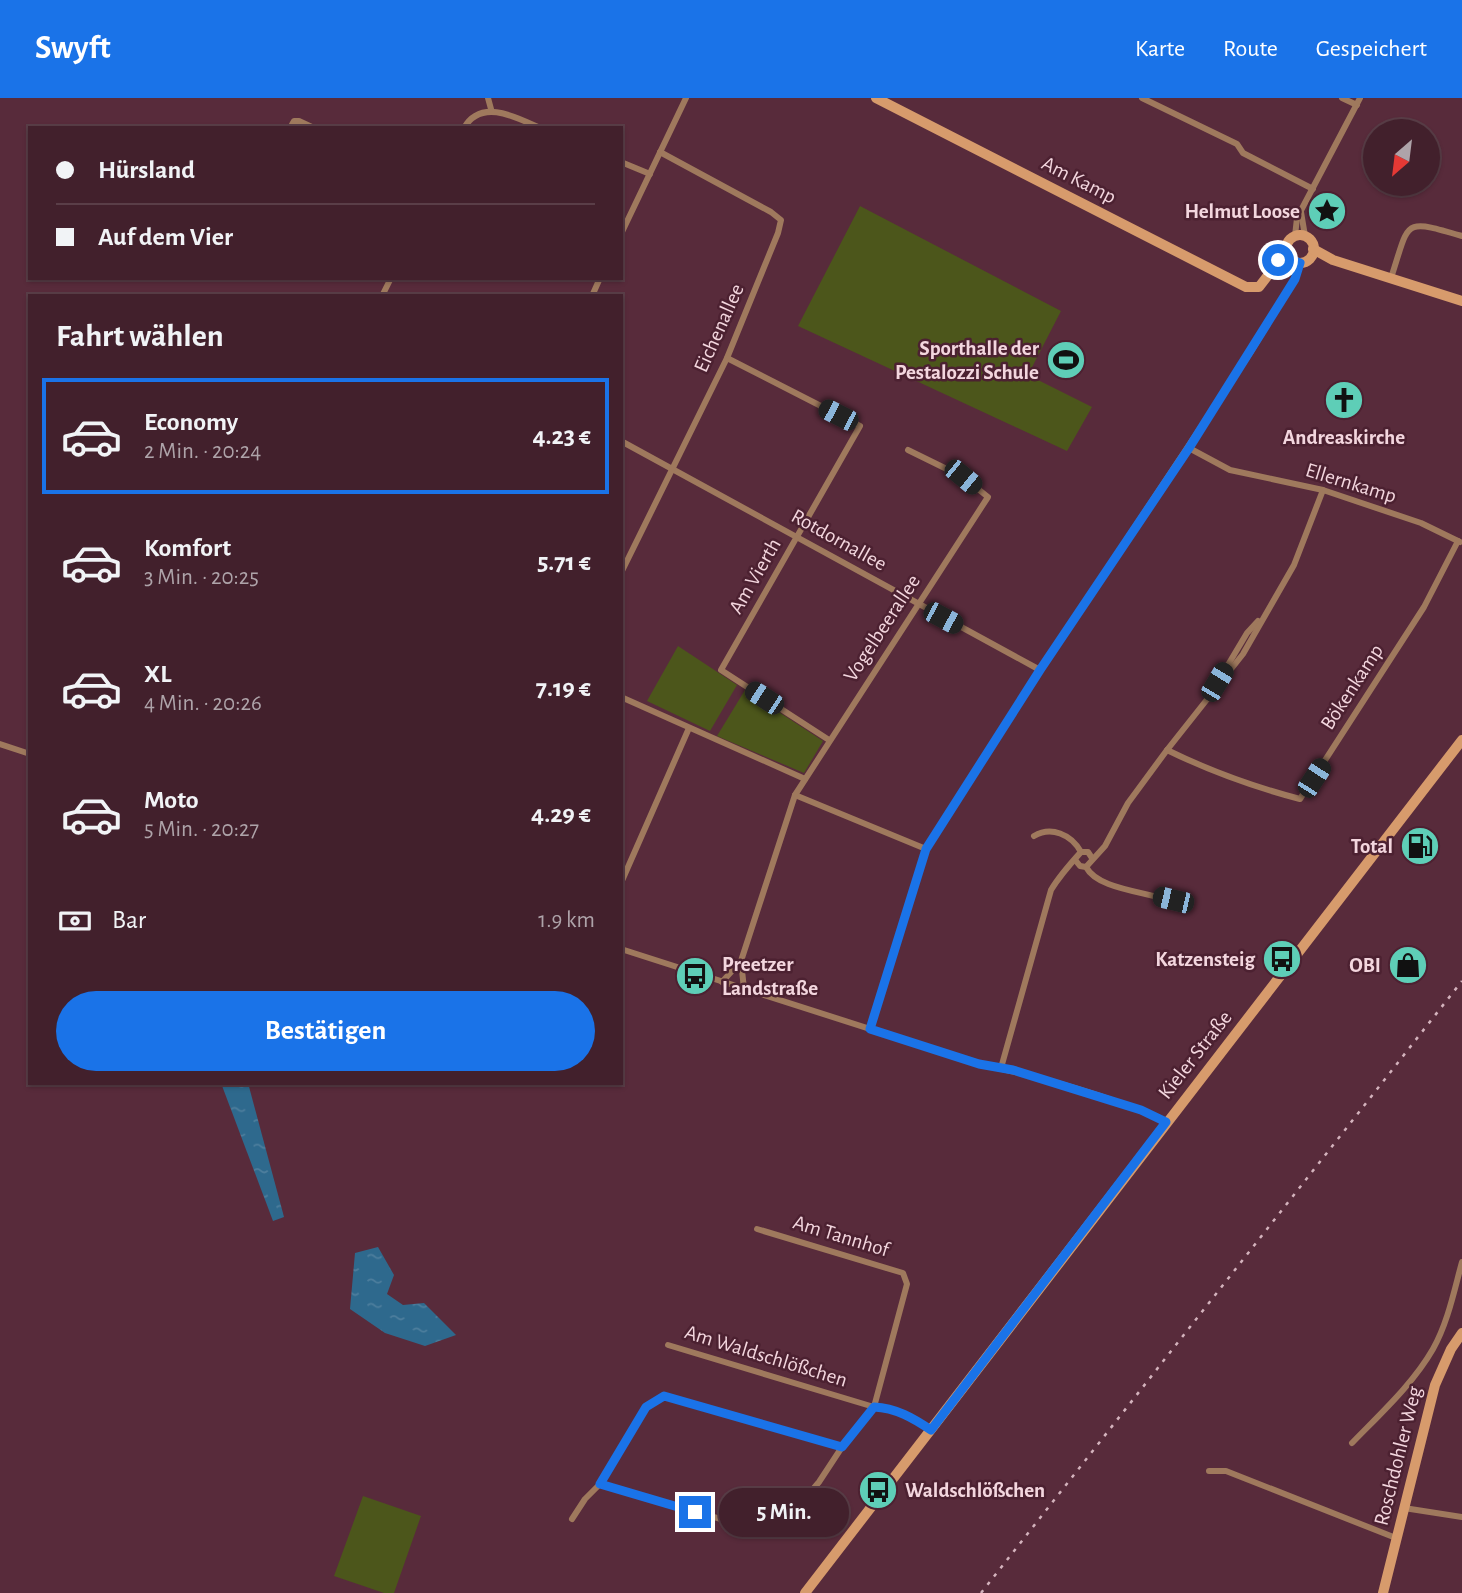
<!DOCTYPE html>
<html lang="de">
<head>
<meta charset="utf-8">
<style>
	:root { --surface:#42202c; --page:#4c2d38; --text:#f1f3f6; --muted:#aea3a9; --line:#5a3e48; --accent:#1a73e8 }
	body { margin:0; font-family:"Alegreya Sans",sans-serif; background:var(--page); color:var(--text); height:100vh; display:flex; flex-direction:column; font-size:26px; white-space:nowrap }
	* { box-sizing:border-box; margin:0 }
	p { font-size:23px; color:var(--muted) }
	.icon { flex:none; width:38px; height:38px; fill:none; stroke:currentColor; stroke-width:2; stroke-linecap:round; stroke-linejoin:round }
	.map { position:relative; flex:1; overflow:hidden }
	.panel { position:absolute; left:28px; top:196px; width:595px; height:791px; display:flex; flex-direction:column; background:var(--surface); border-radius:0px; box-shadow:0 2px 5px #0004,0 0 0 2px var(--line) }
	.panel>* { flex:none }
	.top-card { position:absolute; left:28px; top:28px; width:595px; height:154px; border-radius:0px; box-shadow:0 2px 5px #0004,0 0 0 2px var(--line); display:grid; align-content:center; height:154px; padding:0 28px; background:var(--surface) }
	.needle { width:46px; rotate:208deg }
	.tools { position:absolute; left:1363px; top:21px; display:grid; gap:14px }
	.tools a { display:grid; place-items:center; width:77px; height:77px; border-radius:50%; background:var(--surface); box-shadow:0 2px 5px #0004,0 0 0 2px var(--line); font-size:35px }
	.end { position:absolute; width:32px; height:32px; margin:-16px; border:9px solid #1a73e8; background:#fff; box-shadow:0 0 0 4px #fff }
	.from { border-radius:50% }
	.bubble { position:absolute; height:49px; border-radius:24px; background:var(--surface); box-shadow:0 2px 5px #0004,0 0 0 2px var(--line); font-size:23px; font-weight:700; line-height:49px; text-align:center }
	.car { position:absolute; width:21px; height:42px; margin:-21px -10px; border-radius:9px; box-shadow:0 0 5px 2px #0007; background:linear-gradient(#222 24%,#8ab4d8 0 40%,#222 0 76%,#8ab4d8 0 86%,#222 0) }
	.top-card b { display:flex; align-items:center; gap:24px; height:66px; font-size:26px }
	.top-card b+b { border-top:2px solid var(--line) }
	.top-card i { width:18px; height:18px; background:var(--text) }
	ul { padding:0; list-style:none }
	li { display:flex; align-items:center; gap:21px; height:116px; margin:0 14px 10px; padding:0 14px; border:4px solid transparent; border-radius:0px }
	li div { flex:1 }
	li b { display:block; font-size:26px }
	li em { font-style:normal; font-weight:700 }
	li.current { border-color:var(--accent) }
	li>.icon { width:63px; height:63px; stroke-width:1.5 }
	h2 { padding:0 28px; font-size:32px; line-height:84px }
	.pay { display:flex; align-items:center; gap:18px; height:77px; padding:0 28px; font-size:26px }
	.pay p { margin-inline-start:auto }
	.action { display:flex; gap:14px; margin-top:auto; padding:14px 28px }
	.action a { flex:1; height:80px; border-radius:42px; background:var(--accent); color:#fff; font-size:28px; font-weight:700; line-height:80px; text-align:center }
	header { display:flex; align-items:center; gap:42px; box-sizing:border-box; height:98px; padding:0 35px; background:var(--accent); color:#fff }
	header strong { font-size:33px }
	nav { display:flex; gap:38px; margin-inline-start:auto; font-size:24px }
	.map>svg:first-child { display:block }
</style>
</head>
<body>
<header>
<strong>Swyft</strong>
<nav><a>Karte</a><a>Route</a><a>Gespeichert</a></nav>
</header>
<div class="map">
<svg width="1462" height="1495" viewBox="0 0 1462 1495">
	<defs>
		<pattern id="water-ripples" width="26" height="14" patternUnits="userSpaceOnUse" patternTransform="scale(1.75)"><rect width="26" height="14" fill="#2e698d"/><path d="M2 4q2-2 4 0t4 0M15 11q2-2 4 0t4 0" fill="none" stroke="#4d7e9d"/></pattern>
	</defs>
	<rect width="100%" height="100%" fill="#582b3b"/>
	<g fill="#4c561b">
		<path d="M860,108L1061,213L1028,277L1092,309L1067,353L798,228Z"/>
		<path d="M678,548L737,587L710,633L647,603Z"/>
		<path d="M745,592L823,643L804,675L717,638Z"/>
		<path d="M363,1398L421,1418L394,1495H384L334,1478Z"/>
	</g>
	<g fill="url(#water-ripples)">
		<path d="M221,985H248L284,1119L273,1123Z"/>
		<path d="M378,1149L394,1177L387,1196L403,1207L424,1205L456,1237L425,1248L385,1235L350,1211L355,1155Z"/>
	</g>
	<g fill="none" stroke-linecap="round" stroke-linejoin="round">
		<g stroke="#9f795d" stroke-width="6">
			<path d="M488,0L491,11"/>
			<path d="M1142,0L1237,46L1243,55L1313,91"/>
			<path d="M1342,0L1357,7"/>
			<path d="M290,30L294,23H299L314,30"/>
			<path d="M464,30C481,0 516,19 540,30"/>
			<path d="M621,64L650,76"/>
			<path d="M1301,114L1305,138"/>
			<path d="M621,136L686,0"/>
			<path d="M1295,138L1297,120L1360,0"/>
			<path d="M1391,180C1410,123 1401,120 1462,138"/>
			<path d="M382,198L391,180"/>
			<path d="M592,198L600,180"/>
			<path d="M727,260L860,328L721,572L829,642"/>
			<path d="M621,343L1040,572"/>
			<path d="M1189,350L1230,372L1323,392L1421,425L1460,444"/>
			<path d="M621,475L727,260L778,135L781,122L771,114L660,54"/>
			<path d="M1216,587L1247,535L1258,523"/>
			<path d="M621,599L805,681"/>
			<path d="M0,646L30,656"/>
			<path d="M1167,652C1210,673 1254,689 1300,701L1424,509L1458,443"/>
			<path d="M795,697L926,751"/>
			<path d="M1034,738C1051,728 1071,736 1081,754H1088L1092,760"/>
			<path d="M1076,763L1080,768L1086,769C1100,795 1159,793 1184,809"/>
			<path d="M1086,769L1105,748L1128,705L1167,652L1243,556L1294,467L1323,392"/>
			<path d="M621,785L689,630"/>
			<path d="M621,851L979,966C1041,979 1109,997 1166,1024"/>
			<path d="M722,884L741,863"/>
			<path d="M744,891L741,863L795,697L988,399L963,379L908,352"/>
			<path d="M870,931L926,751L1040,572L1252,252L1295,181L1300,165"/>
			<path d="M1001,970L1051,792C1060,777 1071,765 1081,754"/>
			<path d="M668,1247L874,1309C896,1310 913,1320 931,1332"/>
			<path d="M1352,1345C1380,1316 1413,1286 1433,1251C1448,1224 1454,1193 1462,1164"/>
			<path d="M1209,1373H1226L1396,1440"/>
			<path d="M600,1386L762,1433H771L782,1428L819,1384L842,1349L874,1309L907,1186L903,1175L757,1131"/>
			<path d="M1404,1410L1462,1419"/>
			<path d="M572,1421L585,1401L600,1386L646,1309L664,1298L842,1349"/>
		</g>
		<g stroke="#d79b6c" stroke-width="10">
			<path d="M876,0L1246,189H1259L1286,154"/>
			<circle cx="1300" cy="151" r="14"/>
			<path d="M1313,151L1333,162L1462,203"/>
			<path d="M805,1495L1462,642"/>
			<path d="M1383,1495L1435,1287L1451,1251L1462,1235"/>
		</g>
		<path stroke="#d4b3bd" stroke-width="2.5" stroke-dasharray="3.5 7" stroke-linecap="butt" d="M981,1495L1462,883"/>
	</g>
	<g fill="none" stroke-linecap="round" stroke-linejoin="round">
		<path stroke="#1a73e8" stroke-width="9" d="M695,1414L600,1386L646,1309L664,1298L842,1349L874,1309C896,1310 913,1320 931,1332L1166,1024L1141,1012L1013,972L979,966L870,931L926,751L1040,572L1189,350L1295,181L1300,165L1292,162L1274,172L1278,162"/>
	</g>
	<defs>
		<g id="sight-disc" transform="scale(2.0125)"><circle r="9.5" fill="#5eceb7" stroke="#4c2131"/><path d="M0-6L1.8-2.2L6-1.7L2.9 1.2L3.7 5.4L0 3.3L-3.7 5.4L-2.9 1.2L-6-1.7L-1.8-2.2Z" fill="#111"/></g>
		<g id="stadium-disc" transform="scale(2.0125)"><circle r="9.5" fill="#5eceb7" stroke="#4c2131"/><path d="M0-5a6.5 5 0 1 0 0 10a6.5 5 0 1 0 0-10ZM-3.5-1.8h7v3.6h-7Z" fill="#111"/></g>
		<g id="church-disc" transform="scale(2.0125)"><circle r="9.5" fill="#5eceb7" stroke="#4c2131"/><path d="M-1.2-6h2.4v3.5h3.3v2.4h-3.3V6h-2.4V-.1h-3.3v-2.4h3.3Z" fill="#111"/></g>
		<g id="fuel-disc" transform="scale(2.0125)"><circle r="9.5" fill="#5eceb7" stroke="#4c2131"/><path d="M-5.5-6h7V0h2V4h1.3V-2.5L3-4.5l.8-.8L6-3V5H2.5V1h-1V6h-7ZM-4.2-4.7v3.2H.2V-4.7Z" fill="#111"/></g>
		<g id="bus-disc" transform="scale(2.0125)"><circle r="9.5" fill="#5eceb7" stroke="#4c2131"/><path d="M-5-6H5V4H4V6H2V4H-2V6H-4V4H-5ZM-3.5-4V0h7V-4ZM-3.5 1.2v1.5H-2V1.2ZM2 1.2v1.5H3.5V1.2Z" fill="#111"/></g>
		<g id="shop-disc" transform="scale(2.0125)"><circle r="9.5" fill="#5eceb7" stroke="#4c2131"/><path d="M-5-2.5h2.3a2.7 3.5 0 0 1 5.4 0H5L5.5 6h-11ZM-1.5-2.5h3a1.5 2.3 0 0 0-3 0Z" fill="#111"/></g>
	</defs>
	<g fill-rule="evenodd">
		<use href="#sight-disc" x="1327" y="113"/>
		<use href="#stadium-disc" x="1066" y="262"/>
		<use href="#church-disc" x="1344" y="302"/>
		<use href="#fuel-disc" x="1420" y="748"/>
		<use href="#bus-disc" x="1282" y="861"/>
		<use href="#shop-disc" x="1408" y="867"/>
		<use href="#bus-disc" x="695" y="878"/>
		<use href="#bus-disc" x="878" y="1392"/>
	</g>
	<g text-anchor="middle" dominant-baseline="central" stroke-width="5" stroke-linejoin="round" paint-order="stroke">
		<g font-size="21" fill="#f3d6de" stroke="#4c2131">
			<text transform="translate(1079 82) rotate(27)">Am Kamp</text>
			<text transform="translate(719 230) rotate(-66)">Eichenallee</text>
			<text transform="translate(1351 385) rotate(17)">Ellernkamp</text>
			<text transform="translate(839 442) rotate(29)">Rotdornallee</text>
			<text transform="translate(755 478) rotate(-60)">Am Vierth</text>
			<text transform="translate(882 530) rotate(-57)">Vogelbeerallee</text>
			<text transform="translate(1352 589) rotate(-57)">Bökenkamp</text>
			<text transform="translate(1195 957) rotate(-52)">Kieler Straße</text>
			<text transform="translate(841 1138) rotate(17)">Am Tannhof</text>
			<text transform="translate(766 1258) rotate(17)">Am Waldschlößchen</text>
			<text transform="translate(1398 1358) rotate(-76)">Roschdohler Weg</text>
		</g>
		<g font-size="21" font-weight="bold" fill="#f3d6de" stroke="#4c2131" text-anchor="end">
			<text x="1300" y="113">Helmut Loose</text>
			<text x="1039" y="250">Sporthalle der<tspan x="1039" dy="24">Pestalozzi Schule</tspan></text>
			<text x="1344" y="339" text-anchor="middle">Andreaskirche</text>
			<text x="1393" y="748">Total</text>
			<text x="1255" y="861">Katzensteig</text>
			<text x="722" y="866" text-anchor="start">Preetzer<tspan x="722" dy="24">Landstraße</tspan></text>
			<text x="1381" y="867">OBI</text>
			<text x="905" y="1392" text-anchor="start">Waldschlößchen</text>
		</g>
	</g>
</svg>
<div class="tools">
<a><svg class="needle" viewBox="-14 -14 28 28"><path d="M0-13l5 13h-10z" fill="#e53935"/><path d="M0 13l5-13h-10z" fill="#aea3a9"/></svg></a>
</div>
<i class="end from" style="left:1278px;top:162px"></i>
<i class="end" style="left:695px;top:1414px"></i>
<div class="bubble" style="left:719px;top:1390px;width:130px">5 Min.</div>
<i class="car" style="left:838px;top:317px;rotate:297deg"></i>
<i class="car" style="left:963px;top:379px;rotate:129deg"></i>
<i class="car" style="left:943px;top:520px;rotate:118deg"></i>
<i class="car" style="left:1217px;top:584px;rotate:31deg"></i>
<i class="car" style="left:764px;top:600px;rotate:303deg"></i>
<i class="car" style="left:1314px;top:680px;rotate:33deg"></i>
<i class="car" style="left:1173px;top:802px;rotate:283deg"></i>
<div class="top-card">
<b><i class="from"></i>Hürsland</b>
<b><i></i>Auf dem Vier</b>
</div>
<section class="panel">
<h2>Fahrt wählen</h2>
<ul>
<li class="current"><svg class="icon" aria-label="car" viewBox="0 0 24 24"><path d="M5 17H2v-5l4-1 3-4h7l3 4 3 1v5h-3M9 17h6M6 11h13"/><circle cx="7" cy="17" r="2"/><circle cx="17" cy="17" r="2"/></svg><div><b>Economy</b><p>2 Min. · 20:24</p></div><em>4.23 €</em></li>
<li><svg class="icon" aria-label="car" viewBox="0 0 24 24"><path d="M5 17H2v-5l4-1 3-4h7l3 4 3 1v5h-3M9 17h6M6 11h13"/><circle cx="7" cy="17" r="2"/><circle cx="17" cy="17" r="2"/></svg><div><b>Komfort</b><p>3 Min. · 20:25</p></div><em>5.71 €</em></li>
<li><svg class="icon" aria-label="car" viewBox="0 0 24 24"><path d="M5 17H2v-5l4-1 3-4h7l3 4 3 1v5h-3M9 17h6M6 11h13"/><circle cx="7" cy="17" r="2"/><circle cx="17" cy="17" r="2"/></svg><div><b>XL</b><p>4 Min. · 20:26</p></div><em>7.19 €</em></li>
<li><svg class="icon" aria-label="car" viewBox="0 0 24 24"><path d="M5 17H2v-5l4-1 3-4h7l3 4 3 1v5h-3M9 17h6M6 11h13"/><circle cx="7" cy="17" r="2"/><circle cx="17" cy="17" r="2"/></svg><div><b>Moto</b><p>5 Min. · 20:27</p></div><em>4.29 €</em></li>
</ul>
<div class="pay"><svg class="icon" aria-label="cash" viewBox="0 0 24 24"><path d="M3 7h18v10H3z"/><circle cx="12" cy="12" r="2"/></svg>Bar<p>1.9 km</p></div>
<div class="action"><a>Bestätigen</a></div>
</section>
</div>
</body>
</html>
